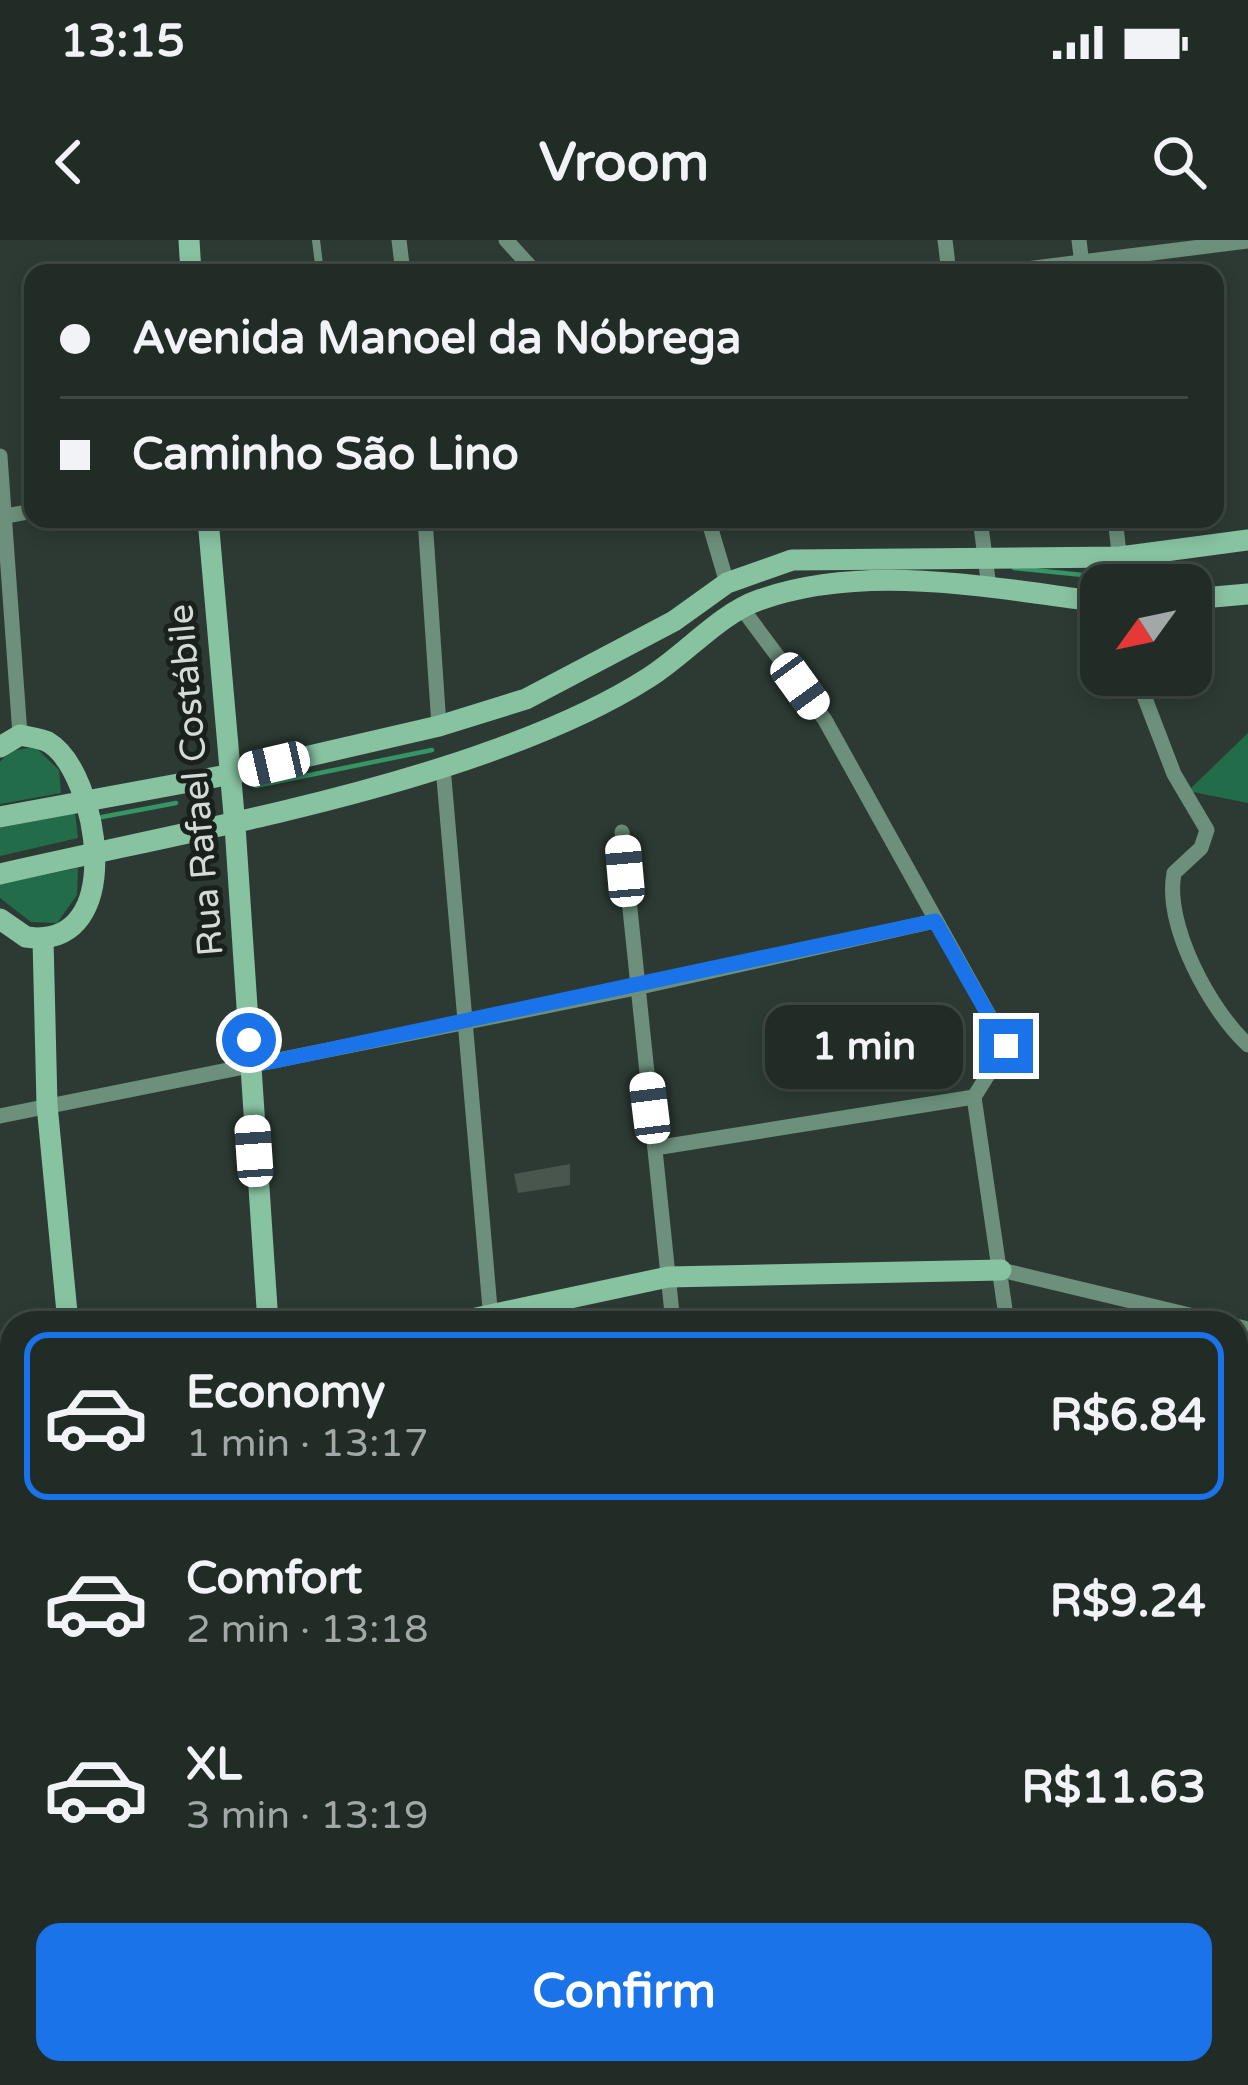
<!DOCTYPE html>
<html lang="en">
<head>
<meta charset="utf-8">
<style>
	:root { --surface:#222c26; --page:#2e3832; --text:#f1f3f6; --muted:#a2a7a7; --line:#3f4843; --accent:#1a73e8 }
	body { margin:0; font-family:"Varela Round",sans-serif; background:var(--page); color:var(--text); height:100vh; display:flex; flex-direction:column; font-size:45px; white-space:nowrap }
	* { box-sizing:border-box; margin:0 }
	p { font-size:39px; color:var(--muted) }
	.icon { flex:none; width:66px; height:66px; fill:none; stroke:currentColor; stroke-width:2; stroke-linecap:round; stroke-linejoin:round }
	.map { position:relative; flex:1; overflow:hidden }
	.panel { position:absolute; left:0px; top:1071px; width:1248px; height:774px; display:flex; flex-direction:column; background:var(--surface); border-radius:36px 36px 0 0; box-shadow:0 6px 18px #0003,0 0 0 3px var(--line) }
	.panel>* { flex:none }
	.top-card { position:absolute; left:24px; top:24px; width:1200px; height:264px; border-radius:24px; box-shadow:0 6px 18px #0003,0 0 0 3px var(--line); display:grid; align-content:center; height:264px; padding:0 36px; background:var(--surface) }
	.needle { width:78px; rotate:237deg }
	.buttons { position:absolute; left:1080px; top:324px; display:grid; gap:24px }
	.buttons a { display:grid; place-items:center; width:132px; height:132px; border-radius:24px; background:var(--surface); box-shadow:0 6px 18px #0003,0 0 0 3px var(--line); font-size:60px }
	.end { position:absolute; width:54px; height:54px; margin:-27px; border:15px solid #1a73e8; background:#fff; box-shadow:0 0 0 6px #fff }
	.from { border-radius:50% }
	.bubble { position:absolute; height:84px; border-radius:24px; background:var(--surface); box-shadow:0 6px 18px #0003,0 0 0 3px var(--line); font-size:39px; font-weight:700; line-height:84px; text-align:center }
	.car { position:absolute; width:36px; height:72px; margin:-36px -18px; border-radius:15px; box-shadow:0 0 9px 3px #0007; background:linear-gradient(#fff 24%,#345 0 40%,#fff 0 76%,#345 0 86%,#fff 0) }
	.top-card b { display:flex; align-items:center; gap:42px; height:114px; font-size:45px }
	.top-card b+b { border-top:3px solid var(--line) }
	.top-card i { width:30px; height:30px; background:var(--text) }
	ul { padding:21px 0 0; list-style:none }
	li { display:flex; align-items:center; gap:36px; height:168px; margin:0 24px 18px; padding:0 12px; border:6px solid transparent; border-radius:24px }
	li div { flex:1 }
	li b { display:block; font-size:45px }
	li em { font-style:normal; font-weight:700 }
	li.current { border-color:var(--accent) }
	li>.icon { width:108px; height:108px; stroke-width:1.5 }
	.action { display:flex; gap:24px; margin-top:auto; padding:24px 36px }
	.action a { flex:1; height:138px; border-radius:24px; background:var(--accent); color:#fff; font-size:48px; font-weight:700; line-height:138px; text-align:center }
	.status { display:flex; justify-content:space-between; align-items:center; height:84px; padding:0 60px; background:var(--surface); direction:ltr }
	.status svg { height:33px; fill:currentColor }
	header { display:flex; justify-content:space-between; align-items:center; height:156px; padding:0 36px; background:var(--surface); font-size:54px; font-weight:700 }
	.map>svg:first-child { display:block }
</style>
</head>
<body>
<div class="status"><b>13:15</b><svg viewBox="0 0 49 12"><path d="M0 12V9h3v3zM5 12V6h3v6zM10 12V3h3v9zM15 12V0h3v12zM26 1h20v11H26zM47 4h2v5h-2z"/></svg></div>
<header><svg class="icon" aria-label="back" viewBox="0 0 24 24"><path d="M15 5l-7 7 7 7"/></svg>Vroom<svg class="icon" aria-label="search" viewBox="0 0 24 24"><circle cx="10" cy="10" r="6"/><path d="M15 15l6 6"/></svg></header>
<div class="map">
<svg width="1248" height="1845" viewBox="0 0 1248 1845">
	<rect width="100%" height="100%" fill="#2d3a33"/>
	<g fill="#236c4a">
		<path d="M1248,493V563L1188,551Z"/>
		<path d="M35,507L59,530L61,553L0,564V522L10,511Z"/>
		<path d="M75,573L78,598L0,616V588Z"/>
		<path d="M78,628L77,655L57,683L31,682L0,658V644Z"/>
		<path d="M591,1833H716L717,1845H592Z"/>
	</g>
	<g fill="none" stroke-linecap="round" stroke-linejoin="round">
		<g stroke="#359567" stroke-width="4.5">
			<path d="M1014,328L1113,338"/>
			<path d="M256,546L432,510"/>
			<path d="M102,577L176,563"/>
		</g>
	</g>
	<path fill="#48564e" d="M570,924V945L518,953L514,934Z"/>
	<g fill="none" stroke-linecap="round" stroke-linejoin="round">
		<path stroke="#7f8983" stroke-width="3" stroke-dasharray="6 9" stroke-linecap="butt" d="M0,1600H12"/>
		<g stroke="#6c907b" stroke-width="8">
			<path d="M316,0L320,33"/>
			<path d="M1243,1091L1248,1131"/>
		</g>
		<g stroke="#6c907b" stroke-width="15">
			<path d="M399,0L403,33"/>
			<path d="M506,0L536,33"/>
			<path d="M945,0L949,33"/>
			<path d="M1079,0L1083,33"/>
			<path d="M994,33L1248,1"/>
			<path d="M0,216L20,495"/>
			<path d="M0,277L33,271"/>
			<path d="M425,279L439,486"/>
			<path d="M708,279L727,343"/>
			<path d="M980,279L989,347"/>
			<path d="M1115,279L1123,345"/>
			<path d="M741,367L825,480L1006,806L974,857"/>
			<path d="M1136,435L1174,534L1207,590L1201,608L1174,633C1164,685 1210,770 1248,805"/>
			<path d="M443,527L491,1080"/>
			<path d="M622,592L673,1083"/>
			<path d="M974,857L1007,1083"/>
			<path d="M0,876L636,748L935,681"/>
			<path d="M655,908L974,857"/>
			<path d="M1001,1030L1223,1083"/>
			<path d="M1236,1086L1248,1089"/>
			<path d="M0,1754L12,1750"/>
			<path d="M168,1833L171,1845"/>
			<path d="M208,1833L210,1845"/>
			<path d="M558,1833L559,1845"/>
			<path d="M736,1833L737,1845"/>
			<path d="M1010,1845L1106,1841"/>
		</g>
		<g stroke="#87c2a1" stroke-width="21">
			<path d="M189,0L191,33"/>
			<path d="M208,279L235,586L268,1083"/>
			<path d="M1191,359L1248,354"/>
			<path d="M0,507L20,495C28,497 40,498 48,502C98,531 130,712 26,697L0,679"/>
			<path d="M0,577L227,535L439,486L526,459L674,381L727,343L792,320L1120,317L1248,300"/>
			<path d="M0,634C148,600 296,574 441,528C510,506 587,477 648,438C685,415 719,374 759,360C866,322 992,348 1101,362"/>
			<path d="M43,699L47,865L68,1083"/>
			<path d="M453,1083L668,1037L1001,1030"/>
			<path d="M0,1181L12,1178"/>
			<path d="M0,1525L12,1506"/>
			<path d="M0,1652L12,1674"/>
		</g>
	</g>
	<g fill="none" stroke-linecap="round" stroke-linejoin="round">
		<path stroke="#1a73e8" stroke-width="15" d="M249,800L248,825L280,820L935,681L1006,806"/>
	</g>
	<g text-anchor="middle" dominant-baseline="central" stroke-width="10" stroke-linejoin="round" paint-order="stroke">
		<g font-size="36" fill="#d3dbd6" stroke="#1a201c">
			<text transform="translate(196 540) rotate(-95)">Rua Rafael Costábile</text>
		</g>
	</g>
</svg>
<div class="buttons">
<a><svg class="needle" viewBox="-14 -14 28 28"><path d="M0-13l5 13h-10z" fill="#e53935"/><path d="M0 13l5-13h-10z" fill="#a2a7a7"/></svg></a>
</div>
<i class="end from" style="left:249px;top:800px"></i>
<i class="end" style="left:1006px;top:806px"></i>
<div class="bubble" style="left:765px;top:765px;width:198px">1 min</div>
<i class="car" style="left:800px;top:446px;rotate:144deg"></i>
<i class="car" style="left:274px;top:524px;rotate:257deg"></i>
<i class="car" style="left:625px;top:631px;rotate:355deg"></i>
<i class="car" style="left:650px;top:868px;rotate:353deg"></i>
<i class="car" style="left:254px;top:911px;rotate:356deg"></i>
<div class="top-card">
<b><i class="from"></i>Avenida Manoel da Nóbrega</b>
<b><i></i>Caminho São Lino</b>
</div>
<section class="panel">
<ul>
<li class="current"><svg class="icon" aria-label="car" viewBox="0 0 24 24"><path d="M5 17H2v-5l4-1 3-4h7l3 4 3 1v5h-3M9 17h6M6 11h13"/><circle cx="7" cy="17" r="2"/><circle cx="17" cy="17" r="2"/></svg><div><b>Economy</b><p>1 min · 13:17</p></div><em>R$6.84</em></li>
<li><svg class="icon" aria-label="car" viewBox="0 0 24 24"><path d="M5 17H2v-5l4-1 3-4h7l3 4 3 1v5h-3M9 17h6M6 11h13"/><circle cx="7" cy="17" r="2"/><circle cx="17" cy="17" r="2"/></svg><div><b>Comfort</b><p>2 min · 13:18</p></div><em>R$9.24</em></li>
<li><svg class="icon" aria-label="car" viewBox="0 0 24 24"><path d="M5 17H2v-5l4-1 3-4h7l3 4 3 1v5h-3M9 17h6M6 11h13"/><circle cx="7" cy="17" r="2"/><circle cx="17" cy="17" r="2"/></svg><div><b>XL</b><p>3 min · 13:19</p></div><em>R$11.63</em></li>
</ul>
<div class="action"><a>Confirm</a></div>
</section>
</div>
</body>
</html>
